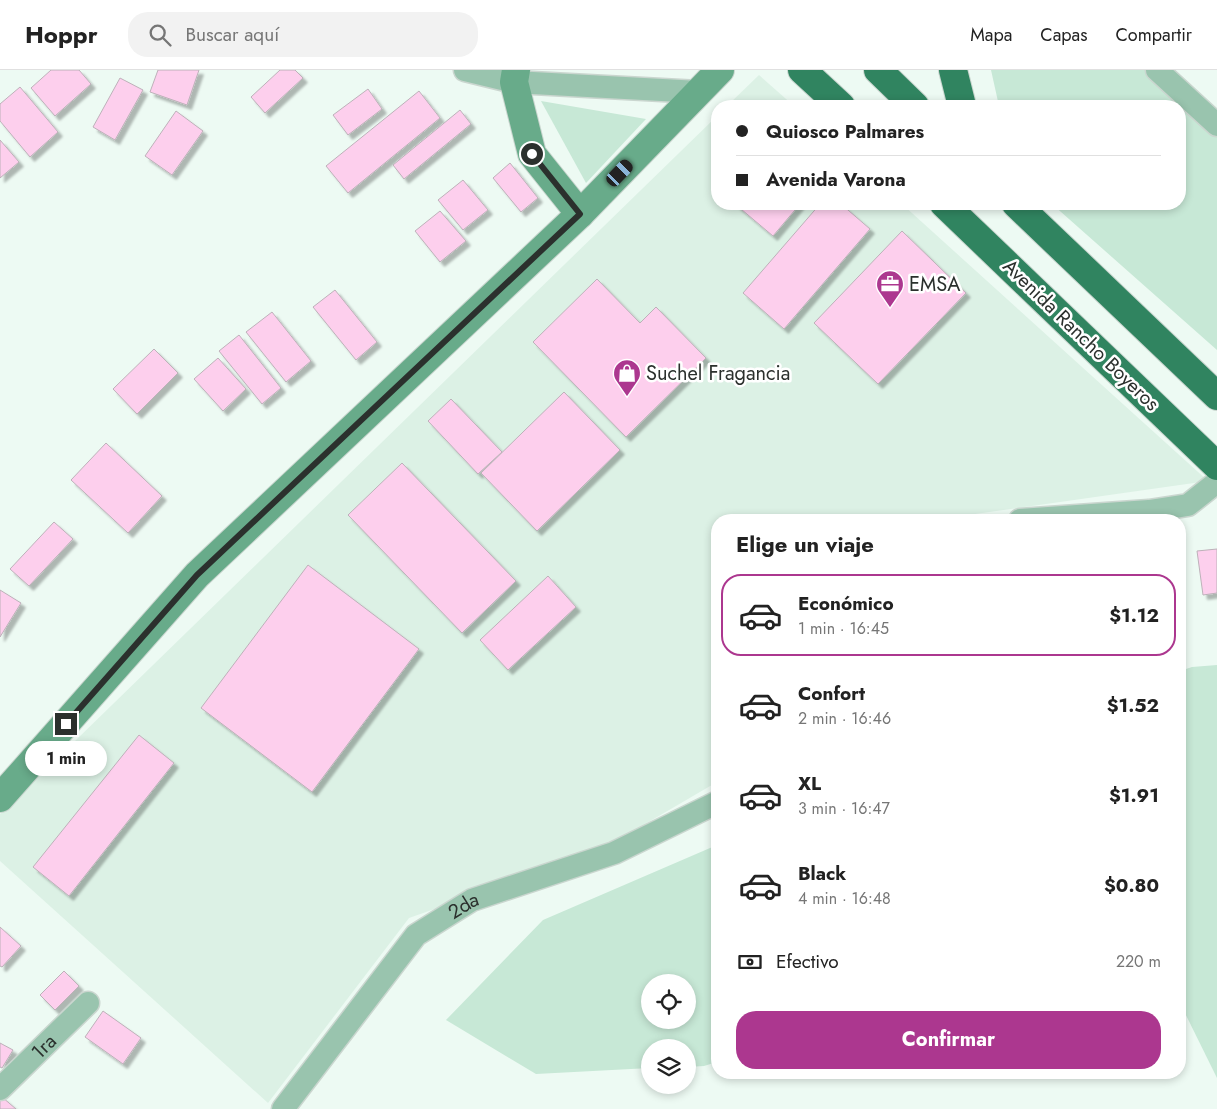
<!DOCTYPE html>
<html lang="es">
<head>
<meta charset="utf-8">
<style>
	:root { --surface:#fff; --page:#f2f2f2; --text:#222; --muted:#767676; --line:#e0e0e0; --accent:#ac378f }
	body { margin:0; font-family:Jost,sans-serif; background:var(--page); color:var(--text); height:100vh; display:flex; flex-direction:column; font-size:19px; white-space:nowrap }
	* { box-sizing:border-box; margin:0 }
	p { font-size:16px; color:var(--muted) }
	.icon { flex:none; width:28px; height:28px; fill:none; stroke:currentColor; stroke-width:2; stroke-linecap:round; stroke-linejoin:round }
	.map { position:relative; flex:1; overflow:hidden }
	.panel { position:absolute; left:711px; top:444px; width:475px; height:565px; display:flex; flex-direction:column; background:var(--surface); border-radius:20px; box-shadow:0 2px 8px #0003 }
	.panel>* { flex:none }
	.guide { position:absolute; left:711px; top:30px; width:475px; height:110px; border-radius:20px; box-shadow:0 2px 8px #0003; display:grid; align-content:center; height:110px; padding:0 25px; background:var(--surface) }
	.controls { position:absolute; left:641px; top:904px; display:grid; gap:10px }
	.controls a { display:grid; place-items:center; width:55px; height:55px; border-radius:50%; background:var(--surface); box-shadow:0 2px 8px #0003; font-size:25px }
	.end { position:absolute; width:22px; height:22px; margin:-11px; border:6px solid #2b302d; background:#fff; box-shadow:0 0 0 2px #fff }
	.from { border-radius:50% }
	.bubble { position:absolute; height:35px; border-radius:18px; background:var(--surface); box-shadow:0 2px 8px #0003; font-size:16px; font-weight:700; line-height:35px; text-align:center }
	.car { position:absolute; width:15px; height:30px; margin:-15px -8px; border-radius:6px; box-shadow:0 0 4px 1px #0007; background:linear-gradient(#222 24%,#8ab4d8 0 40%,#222 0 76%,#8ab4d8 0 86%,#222 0) }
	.guide b { display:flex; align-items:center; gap:18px; height:48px; font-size:19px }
	.guide b+b { border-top:1px solid var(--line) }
	.guide i { width:12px; height:12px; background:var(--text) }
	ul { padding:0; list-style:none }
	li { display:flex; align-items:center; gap:15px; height:82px; margin:0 10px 8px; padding:0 15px; border:2px solid transparent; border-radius:20px }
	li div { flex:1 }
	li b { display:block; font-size:19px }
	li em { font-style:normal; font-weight:700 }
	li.on { border-color:var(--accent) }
	li>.icon { width:45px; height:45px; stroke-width:1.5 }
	h2 { padding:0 25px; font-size:22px; line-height:60px }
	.pay { display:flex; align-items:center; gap:12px; height:55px; padding:0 25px; font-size:19px }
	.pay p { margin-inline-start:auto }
	.cta { display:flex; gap:10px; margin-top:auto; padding:10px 25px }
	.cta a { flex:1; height:58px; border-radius:20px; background:var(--accent); color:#fff; font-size:20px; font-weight:700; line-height:58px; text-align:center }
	header { display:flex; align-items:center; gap:30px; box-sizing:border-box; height:70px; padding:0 25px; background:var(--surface); border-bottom:1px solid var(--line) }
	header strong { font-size:24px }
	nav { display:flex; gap:28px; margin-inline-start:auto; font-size:18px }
	.search { width:350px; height:45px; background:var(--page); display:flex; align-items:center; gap:12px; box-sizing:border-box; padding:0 18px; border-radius:20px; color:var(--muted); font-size:19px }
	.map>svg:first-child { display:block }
</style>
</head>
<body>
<header>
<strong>Hoppr</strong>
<div class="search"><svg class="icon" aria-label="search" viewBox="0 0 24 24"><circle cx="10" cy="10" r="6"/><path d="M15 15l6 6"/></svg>Buscar aquí</div>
<nav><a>Mapa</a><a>Capas</a><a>Compartir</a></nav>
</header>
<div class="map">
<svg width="1217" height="1039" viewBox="0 0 1217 1039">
	<defs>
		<filter id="shadow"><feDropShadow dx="4.5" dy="4.5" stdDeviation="1" flood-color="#0004"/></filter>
	</defs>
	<rect width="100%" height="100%" fill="#edfaf3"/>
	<g fill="#dcf1e5">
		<path d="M759,5L794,36H727Z"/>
		<path d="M717,46L718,134H902L1208,411L961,446L959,450H718L717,712L599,781L409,848L268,1033L0,791V744Z"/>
	</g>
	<g fill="#c7e8d6" fill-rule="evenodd">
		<path d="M991,0H1148L1217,63V280L1052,134H1180V36H999Z"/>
		<path d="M541,31L646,49L586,113Z"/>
		<path d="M1217,595V1008L1180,933V601L1192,597Z"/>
		<path d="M717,775V992L704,996L688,997V978H650V998L536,1004L446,950L543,850ZM650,912H688V950H650Z"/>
	</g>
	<g fill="#fdcfed" stroke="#bdb1b9" filter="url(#shadow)">
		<path d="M51,0H79L91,14L55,46L31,18Z"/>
		<path d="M158,0H199L187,35L150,22Z"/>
		<path d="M280,0H295L303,8L265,43L251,27Z"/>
		<path d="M120,8L143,20L115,70L93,57Z"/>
		<path d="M20,17L58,62L30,87L0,51V34Z"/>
		<path d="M368,19L382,39L348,65L333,45Z"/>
		<path d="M419,21L440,48L348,123L326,96Z"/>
		<path d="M460,40L471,54L404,109L393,95Z"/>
		<path d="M176,41L203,61L172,105L145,86Z"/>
		<path d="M0,70L19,92L0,108Z"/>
		<path d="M510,93L538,128L521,142L493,108Z"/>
		<path d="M463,110L488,140L463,160L438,130Z"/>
		<path d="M735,134H800L773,166Z"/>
		<path d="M820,134H841L870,159L784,259L743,223Z"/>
		<path d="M440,141L466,171L440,192L415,161Z"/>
		<path d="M902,161L966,223L878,314L814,253Z"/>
		<path d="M597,209L640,253L656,237L706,288L626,367L533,272Z"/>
		<path d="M335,220L377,272L356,290L313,237Z"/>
		<path d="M272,242L311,291L286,312L246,262Z"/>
		<path d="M239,265L281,318L262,334L219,281Z"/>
		<path d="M154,279L178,303L137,344L113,319Z"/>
		<path d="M218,288L246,319L223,341L194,309Z"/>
		<path d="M564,322L620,380L537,461L481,403Z"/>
		<path d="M451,329L502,382L478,404L428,351Z"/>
		<path d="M106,373L162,426L128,463L71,410Z"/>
		<path d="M402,393L516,511L462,563L348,445Z"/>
		<path d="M54,452L73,469L29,516L10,499Z"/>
		<path d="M1217,479V523L1203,525L1197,481Z"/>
		<path d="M308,495L419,579L312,722L201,638Z"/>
		<path d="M548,506L576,537L508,600L480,570Z"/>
		<path d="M0,520L21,533L0,567Z"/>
		<path d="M139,665L174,693L69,826L33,797Z"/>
		<path d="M0,857L21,876L2,897L0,896Z"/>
		<path d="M64,901L79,916L55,940L40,925Z"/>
		<path d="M103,941L141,968L123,994L85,967Z"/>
		<path d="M0,973L13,980L2,998L0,997Z"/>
		<path d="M2,1027L16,1039H0V1030Z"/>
	</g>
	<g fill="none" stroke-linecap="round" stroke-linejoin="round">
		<g stroke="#cad6cf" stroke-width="25">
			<g id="street">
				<path d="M465,0L514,12L699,22"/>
				<path d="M1157,0L1217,55"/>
				<path d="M1020,450L1149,441L1188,435L1217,412"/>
				<path id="s1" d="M0,1019L88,933"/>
				<path id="s2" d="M283,1039L416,865L472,830L614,783L718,732"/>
			</g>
		</g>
		<g stroke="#cad6cf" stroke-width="30">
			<g id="secondary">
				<path d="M516,0L514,12L532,84L580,144"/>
				<path d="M0,728L197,505L580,144L720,0"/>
			</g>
		</g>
		<g stroke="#cad6cf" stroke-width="30">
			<g id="highway">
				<path d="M802,0L841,36"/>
				<path d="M878,0L915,36"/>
				<path d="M953,0L962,36"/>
				<path d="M944,134L1217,396"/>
				<path d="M1016,134L1217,326"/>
			</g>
		</g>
		<use href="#street" stroke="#99c4ae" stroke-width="22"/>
		<use href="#secondary" stroke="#68ab8a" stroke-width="28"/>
		<use href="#highway" stroke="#308460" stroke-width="28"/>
	</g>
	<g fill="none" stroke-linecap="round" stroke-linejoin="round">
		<path stroke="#2b302d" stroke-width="6" d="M66,654L197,505L580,144L532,84"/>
	</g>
	<defs>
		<g id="office-pin" transform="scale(1.4375)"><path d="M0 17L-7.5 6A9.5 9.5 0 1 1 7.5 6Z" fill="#ac378f" stroke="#fff"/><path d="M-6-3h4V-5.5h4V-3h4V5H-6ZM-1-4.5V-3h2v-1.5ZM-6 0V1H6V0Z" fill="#fff"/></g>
		<g id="shop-pin" transform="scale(1.4375)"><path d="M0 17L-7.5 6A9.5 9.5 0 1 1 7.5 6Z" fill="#ac378f" stroke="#fff"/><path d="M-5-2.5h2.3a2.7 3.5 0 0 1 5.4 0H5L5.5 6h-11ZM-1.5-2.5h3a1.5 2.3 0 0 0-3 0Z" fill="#fff"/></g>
	</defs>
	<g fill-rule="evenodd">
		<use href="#office-pin" x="890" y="214"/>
		<use href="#shop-pin" x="627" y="303"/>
	</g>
	<g text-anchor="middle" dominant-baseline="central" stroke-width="5" stroke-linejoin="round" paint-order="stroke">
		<g font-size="20" fill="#2b302d" stroke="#fff" text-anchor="start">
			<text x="909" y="214">EMSA</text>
			<text x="646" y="303">Suchel Fragancia</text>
		</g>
		<g font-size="20" fill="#2b302d" stroke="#fff">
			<text transform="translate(1081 265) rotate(44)">Avenida Rancho Boyeros</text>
			<text stroke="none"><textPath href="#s2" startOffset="275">2da</textPath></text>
			<text stroke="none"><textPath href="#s1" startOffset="61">1ra</textPath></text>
		</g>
	</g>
</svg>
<div class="controls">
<a><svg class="icon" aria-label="locate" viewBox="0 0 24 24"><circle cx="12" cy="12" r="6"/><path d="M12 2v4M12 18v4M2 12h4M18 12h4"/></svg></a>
<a><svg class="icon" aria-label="layers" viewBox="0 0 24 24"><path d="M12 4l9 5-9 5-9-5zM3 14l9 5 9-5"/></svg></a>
</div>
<i class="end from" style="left:532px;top:84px"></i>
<i class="end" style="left:66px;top:654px"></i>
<div class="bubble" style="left:25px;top:671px;width:82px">1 min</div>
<i class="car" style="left:620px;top:103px;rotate:44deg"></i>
<div class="guide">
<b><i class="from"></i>Quiosco Palmares</b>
<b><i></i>Avenida Varona</b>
</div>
<section class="panel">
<h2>Elige un viaje</h2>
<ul>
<li class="on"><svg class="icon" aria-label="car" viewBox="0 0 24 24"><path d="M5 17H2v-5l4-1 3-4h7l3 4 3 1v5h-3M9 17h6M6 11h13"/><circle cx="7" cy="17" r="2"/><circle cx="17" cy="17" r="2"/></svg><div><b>Económico</b><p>1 min · 16:45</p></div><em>$1.12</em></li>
<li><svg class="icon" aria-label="car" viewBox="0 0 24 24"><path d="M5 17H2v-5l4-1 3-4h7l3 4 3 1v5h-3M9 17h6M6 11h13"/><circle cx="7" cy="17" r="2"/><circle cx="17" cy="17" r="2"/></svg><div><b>Confort</b><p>2 min · 16:46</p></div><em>$1.52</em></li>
<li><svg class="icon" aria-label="car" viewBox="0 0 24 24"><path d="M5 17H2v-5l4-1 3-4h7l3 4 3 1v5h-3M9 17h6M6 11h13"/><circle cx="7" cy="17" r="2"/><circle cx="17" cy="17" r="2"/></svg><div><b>XL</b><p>3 min · 16:47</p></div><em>$1.91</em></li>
<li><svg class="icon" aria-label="car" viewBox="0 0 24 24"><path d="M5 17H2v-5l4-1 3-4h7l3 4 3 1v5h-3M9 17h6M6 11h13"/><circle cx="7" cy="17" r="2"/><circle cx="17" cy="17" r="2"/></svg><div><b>Black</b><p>4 min · 16:48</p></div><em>$0.80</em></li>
</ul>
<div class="pay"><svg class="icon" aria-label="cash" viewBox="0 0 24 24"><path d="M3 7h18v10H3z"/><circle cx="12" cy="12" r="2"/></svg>Efectivo<p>220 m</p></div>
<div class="cta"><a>Confirmar</a></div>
</section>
</div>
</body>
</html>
